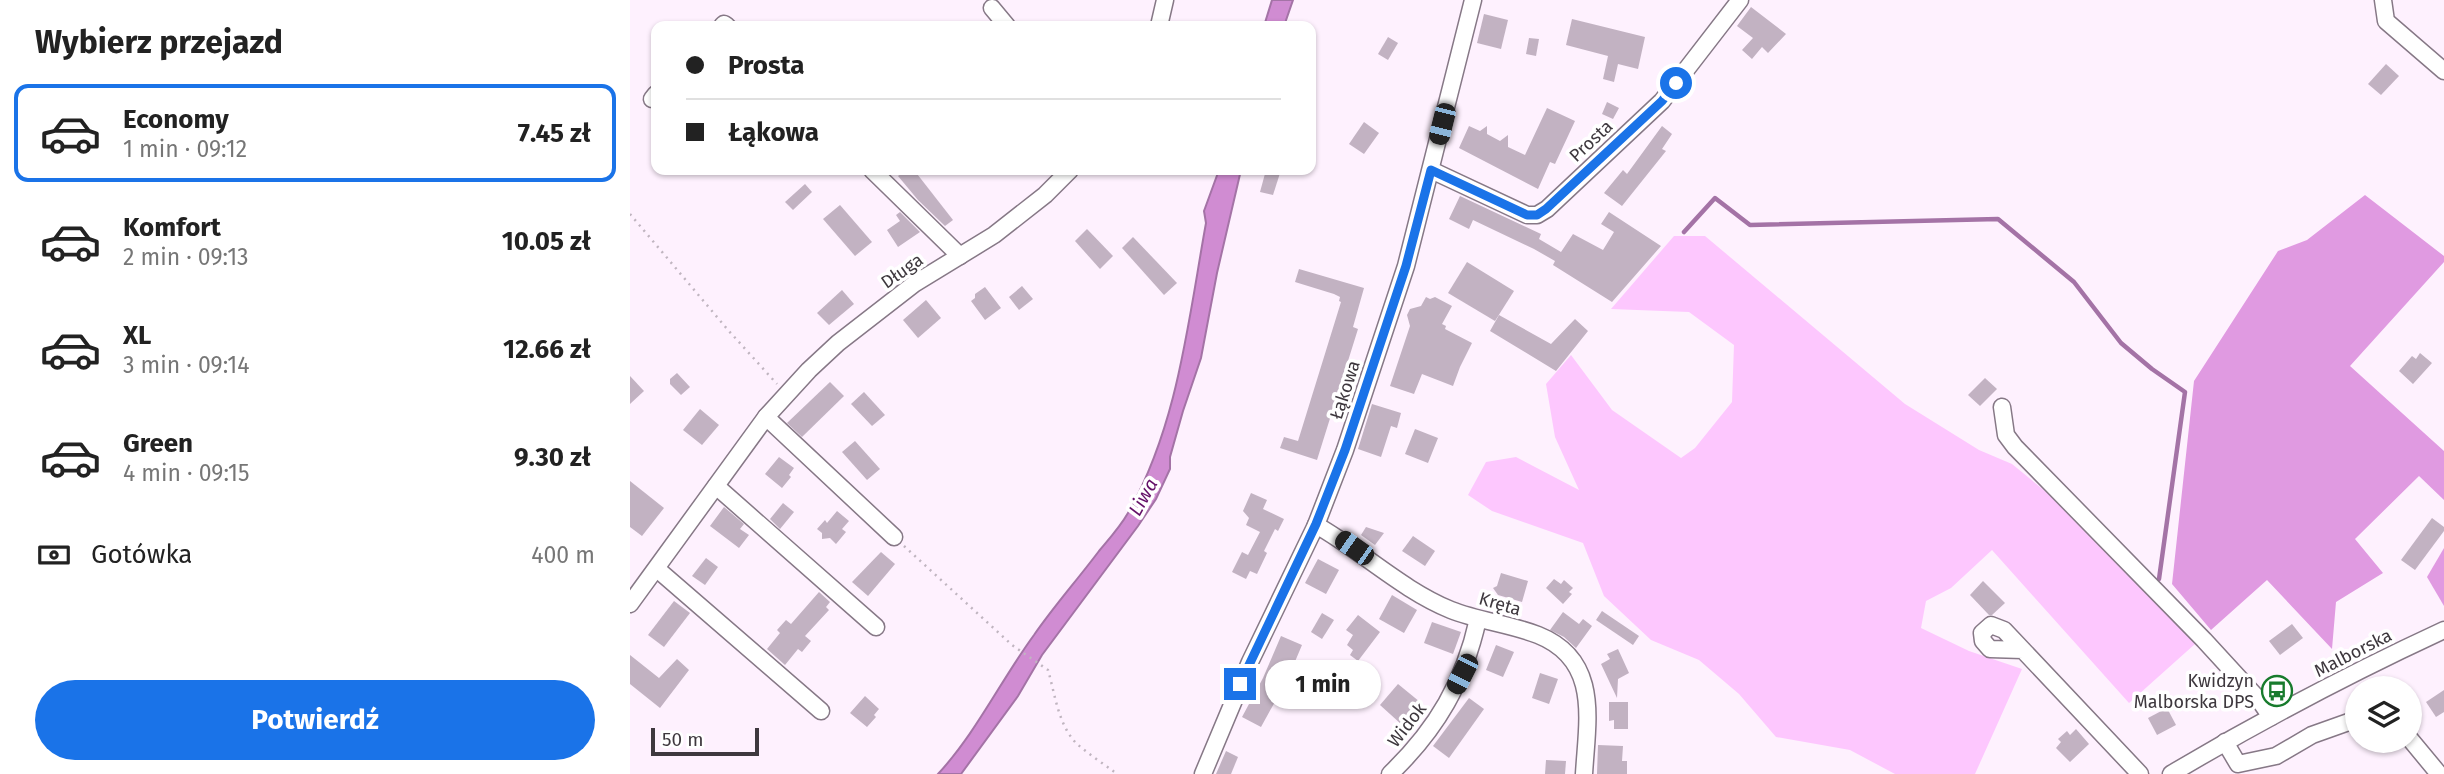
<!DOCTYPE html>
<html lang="pl">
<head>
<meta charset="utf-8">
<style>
	:root { --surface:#fff; --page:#f6f6f6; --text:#222; --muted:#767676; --line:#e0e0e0; --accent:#1a73e8 }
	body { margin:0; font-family:"Fira Sans",sans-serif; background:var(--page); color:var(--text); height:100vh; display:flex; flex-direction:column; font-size:26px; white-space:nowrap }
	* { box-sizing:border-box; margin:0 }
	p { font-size:23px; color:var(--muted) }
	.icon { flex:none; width:38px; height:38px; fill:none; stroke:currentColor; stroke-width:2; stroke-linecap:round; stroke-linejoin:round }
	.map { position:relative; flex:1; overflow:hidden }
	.details { display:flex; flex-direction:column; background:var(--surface); width:630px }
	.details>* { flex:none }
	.hud { position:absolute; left:21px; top:21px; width:665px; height:154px; border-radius:14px; box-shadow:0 2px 5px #0004; display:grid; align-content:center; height:154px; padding:0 35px; background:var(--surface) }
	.fabs { position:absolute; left:1715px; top:676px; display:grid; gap:14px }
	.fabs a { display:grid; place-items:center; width:77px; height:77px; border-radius:50%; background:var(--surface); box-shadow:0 2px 5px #0004; font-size:35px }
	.scale { position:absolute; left:21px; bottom:18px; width:108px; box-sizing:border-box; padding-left:7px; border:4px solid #3e383e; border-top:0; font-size:19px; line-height:24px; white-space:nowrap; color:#3e383e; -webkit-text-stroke:5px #fff; paint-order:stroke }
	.end { position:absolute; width:32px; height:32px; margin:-16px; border:9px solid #1a73e8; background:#fff; box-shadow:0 0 0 4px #fff }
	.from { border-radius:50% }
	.bubble { position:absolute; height:49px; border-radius:24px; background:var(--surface); box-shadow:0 2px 5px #0004; font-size:23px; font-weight:700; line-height:49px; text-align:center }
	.car { position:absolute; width:21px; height:42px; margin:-21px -10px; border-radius:9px; box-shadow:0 0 5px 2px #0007; background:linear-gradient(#222 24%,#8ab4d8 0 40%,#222 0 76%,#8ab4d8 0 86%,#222 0) }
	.hud b { display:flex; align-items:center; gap:24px; height:66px; font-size:26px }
	.hud b+b { border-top:2px solid var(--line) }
	.hud i { width:18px; height:18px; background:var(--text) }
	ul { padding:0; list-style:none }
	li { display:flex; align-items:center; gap:21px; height:98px; margin:0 14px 10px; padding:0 21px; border:4px solid transparent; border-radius:14px }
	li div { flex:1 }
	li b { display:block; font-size:26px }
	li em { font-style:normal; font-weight:700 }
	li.current { border-color:var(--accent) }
	li>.icon { width:63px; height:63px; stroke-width:1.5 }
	h2 { padding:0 35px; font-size:32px; line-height:84px }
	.pay { display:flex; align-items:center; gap:18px; height:77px; padding:0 35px; font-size:26px }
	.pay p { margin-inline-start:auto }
	.cta { display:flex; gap:14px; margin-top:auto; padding:14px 35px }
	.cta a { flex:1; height:80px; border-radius:42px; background:var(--accent); color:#fff; font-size:28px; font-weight:700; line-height:80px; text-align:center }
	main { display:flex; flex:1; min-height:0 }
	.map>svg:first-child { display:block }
</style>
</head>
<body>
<main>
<section class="details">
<h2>Wybierz przejazd</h2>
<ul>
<li class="current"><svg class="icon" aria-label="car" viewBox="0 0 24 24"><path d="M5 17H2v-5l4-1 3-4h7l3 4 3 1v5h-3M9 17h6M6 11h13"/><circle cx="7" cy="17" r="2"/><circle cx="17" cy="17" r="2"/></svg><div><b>Economy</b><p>1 min · 09:12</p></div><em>7.45 zł</em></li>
<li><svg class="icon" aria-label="car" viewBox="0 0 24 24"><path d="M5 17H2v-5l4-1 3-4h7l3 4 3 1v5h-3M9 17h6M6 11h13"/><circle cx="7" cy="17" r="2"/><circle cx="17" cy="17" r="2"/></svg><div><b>Komfort</b><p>2 min · 09:13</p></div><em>10.05 zł</em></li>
<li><svg class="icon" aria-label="car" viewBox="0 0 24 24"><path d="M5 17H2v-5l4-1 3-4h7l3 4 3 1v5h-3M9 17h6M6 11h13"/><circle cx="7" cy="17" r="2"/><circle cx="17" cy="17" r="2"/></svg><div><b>XL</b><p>3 min · 09:14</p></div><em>12.66 zł</em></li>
<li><svg class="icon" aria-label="car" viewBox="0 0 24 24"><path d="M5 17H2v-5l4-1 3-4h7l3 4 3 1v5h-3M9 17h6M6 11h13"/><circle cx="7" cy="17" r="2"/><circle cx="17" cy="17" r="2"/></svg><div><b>Green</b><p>4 min · 09:15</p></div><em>9.30 zł</em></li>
</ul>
<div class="pay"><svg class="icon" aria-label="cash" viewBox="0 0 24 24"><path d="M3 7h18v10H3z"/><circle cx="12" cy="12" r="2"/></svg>Gotówka<p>400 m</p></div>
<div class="cta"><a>Potwierdź</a></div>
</section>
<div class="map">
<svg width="1814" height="774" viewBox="0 0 1814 774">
	<rect width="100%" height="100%" fill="#fef1fe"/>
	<path fill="#fdc7fe" d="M1044,236H1075L1275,404L1349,450L1382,464L1416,492L1565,644L1499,703L1362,550L1321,588L1296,601L1291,628L1339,651L1392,669L1345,774H1265L1220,750L1146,737L1109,694L1069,660L1021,640L974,596L953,543L862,511L838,495L856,462L886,457L949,490L925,437L916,384L941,355L982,410L1051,458L1065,448L1102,402L1104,345L1059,312L981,309Z"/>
	<g fill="#e09ae1">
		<path d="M1735,195L1814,256V262L1720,366L1814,451V500L1789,476L1725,539L1753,573L1706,602L1702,649L1637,580L1581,630L1542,584L1564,381L1648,251L1677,240Z"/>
		<path d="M1814,548V606L1797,577Z"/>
	</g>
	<g fill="#d08cd2" stroke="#a473a6" stroke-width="2">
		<path d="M642,0H663L654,26H634Z"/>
		<path d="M589,170H611L587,273L571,358L553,411L540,457V469L526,499L508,526L412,655L388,696L331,774H308C346,733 371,680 404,635C424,606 448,579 469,551C479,539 490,527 498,513C548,425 558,322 576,223L574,211Z"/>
	</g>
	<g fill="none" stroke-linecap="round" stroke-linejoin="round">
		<path stroke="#a473a6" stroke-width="4.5" d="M1054,232L1085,198L1120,225L1368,219L1444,282L1491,343L1522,369L1555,392L1529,579"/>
	</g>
	<g fill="#c2b2c2">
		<path d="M1121,7L1156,34L1138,53L1132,47L1122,59L1112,50L1123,38L1107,26Z"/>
		<path d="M854,14L878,20L871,49L847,43Z"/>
		<path d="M942,19L1015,37L1008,69L988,64L984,82L973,79L978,56L936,45Z"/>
		<path d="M758,37L768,43L758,60L748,54Z"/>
		<path d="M899,38L909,39L906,56L896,54Z"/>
		<path d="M1756,64L1769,76L1751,95L1738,84Z"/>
		<path d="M977,102L989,108L983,119L972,114Z"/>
		<path d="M917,108L945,121L925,164L920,162L908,189L829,148L839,126L850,131L857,126V134L870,141L878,135V147L895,155Z"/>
		<path d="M734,122L749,133L734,154L719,144Z"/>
		<path d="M1032,126L1042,134L1032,149L1036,151L992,206L974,193L993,170L997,174Z"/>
		<path d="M276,170H284L323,220L315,226L288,200L268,176Z"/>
		<path d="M636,170H651L643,195L630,192Z"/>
		<path d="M175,184L182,192L163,210L155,202Z"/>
		<path d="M830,196L911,234L909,239L931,252L943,234L973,250L984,232L971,224L979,212L1031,246L982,302L923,265L925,261L904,249L843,220L839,229L819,219Z"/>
		<path d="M210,205L242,242L225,256L193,219Z"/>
		<path d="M270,212L290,232L268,247L257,230L270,221L266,215Z"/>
		<path d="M457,229L483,256L470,269L445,241Z"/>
		<path d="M503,237L547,283L534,295L492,248Z"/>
		<path d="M837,262L884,291L865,321L818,293Z"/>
		<path d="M669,269L734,288L723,327L728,329L687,460L650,448L654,437L668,441L711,302L709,301L710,297L704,294L665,282Z"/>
		<path d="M392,286L403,299L389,310L379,297Z"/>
		<path d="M355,287L371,308L355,320L341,301L345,298V294Z"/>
		<path d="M212,290L224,304L199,325L187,313Z"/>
		<path d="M796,297L800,299L805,297L822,306L812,324L816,326L815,329L842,343L830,367L823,386L792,374L784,394L760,386L780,326L777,315L780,309L791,306Z"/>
		<path d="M296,300L311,318L288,338L273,320Z"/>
		<path d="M869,315L921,344L945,319L958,331L926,371L860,331Z"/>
		<path d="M1790,353L1802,363L1783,384L1769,371L1782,356L1786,359Z"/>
		<path d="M47,373L60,387L51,395L40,384V379Z"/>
		<path d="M0,376L14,391L0,404Z"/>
		<path d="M1355,378L1367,389L1350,406L1338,395Z"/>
		<path d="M200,382L214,396L172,437L157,423Z"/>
		<path d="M234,392L255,415L242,426L221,404Z"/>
		<path d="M742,404L771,413L767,428L761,426L751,457L728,449Z"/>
		<path d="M70,409L89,425L72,445L53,430Z"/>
		<path d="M785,429L808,438L798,463L775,454Z"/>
		<path d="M225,441L250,469L237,480L212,452Z"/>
		<path d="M149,457L164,468L159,475L161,477L152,488L135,474Z"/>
		<path d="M0,481L34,508L12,536L0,527Z"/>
		<path d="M621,493L637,500L633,509L654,519L648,531L645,529L634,551L637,553L627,574L620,571L616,579L602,572L612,552L618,555L630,532L616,525L619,518L613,511Z"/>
		<path d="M153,503L164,512L150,529L140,519Z"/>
		<path d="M94,507L114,524L110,529L119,535L109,548L80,526Z"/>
		<path d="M207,511L219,521L212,529L216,532L206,544L200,538L192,539V533L187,529L195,520L197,523Z"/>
		<path d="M1802,518L1814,527V531L1785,570L1771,560Z"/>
		<path d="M736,527L754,533L745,545L731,535Z"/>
		<path d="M783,536L805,551L795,566L772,551Z"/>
		<path d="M251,552L265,564L238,596L222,582Z"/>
		<path d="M76,558L88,567L75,585L62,576Z"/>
		<path d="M688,559L709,570L696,594L675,583Z"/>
		<path d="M871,573L898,581L892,602L868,595L863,588L867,586Z"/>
		<path d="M924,579L931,584L934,580L943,588L939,592L942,594L933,604L916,588Z"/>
		<path d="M1353,581L1375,603L1362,615H1359L1340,595Z"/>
		<path d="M189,592L200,602L196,607L199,610L175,636L181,641L172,652L168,649L155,665L137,649L150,633L147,630L156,620L161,624Z"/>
		<path d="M762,595L787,610L774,633L749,619Z"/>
		<path d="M44,601L60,613L34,647L18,635Z"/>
		<path d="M972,611L1009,636L1003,645L966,620Z"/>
		<path d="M933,612L949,624L953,619L962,626L946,648L934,637L920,630Z"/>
		<path d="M692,613L704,620L692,639L681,632Z"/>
		<path d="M728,615L750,632L728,661L720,655L723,650L717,645L723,635L716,630Z"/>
		<path d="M802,622L831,632L823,654L794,643Z"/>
		<path d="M1662,624L1673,638L1650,655L1639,641Z"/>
		<path d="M651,636L672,645L653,690L652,689L631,727L612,717L633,678Z"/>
		<path d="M866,645L884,652L873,677L856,670Z"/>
		<path d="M988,649L999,673L988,679L987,698L971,664L980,659L977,654Z"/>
		<path d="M0,655L29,678L47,659L59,670L30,708L0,684Z"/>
		<path d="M910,673L928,679L919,704L902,698Z"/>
		<path d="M768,684L790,702L771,724L750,705Z"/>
		<path d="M1814,690V712L1806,717L1796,702Z"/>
		<path d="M235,696L249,709L244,715L246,717L237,727L220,713Z"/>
		<path d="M839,698L854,709L819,758L803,746Z"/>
		<path d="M979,702H998V729H984V720L979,721Z"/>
		<path d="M1537,708L1546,725L1527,735L1518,718Z"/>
		<path d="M1446,729L1459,744L1440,762L1426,748L1431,742L1428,739L1437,731L1440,735Z"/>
		<path d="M968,745L993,746L992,761H997V774H967Z"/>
		<path d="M596,751L608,757L601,774H586Z"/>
		<path d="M916,760L936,761L935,774H915Z"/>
	</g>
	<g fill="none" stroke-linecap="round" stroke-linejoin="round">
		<g stroke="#867886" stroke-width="19">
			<g id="minor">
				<path d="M1753,0L1756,21L1814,71"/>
				<path d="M362,8L377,26"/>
				<path d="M92,26L94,24L97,26"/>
				<path d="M529,26L535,0"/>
				<path d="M22,99L26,94"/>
				<path d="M242,170L330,256"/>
				<path d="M801,170L897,215H907L917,209L1032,101L1110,0"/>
				<path d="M1372,407L1376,435L1385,447L1574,640L1630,701L1641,717"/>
				<path d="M136,417L264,537"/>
				<path d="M86,486L246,627"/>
				<path d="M686,525C732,551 772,590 821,610C849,621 880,624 908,635C971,660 957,721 954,774"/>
				<path d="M27,569L191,711"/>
				<path d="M0,604L136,417L179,370L208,343L284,284L364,235L415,195L440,170"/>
				<path d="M1393,650L1360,649L1353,641L1352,633L1361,625L1374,630L1510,774"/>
				<path d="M1780,739L1809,774"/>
				<path d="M1595,742L1608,764L1646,756L1682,735L1727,719"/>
				<path d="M573,774L620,662L686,525L715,450L776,266L843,0"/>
				<path d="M760,774C807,729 834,682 848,619"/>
				<path d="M1541,774C1630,721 1721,673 1814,630"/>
			</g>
		</g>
		<g stroke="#c0b5c0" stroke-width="2.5" stroke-dasharray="2 5" stroke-linecap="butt">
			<path d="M0,214L98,330L147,384"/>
			<path d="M274,546L382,645L418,670C425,694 428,724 446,743C458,754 474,764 487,774"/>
		</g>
		<use href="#minor" stroke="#fff" stroke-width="16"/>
	</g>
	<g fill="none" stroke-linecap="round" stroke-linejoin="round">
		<path stroke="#1a73e8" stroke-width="9" d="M610,684L686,524L715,450L776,266L801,170L897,215H907L916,209L1032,101L1046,83"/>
	</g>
	<defs>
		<g id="bus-ring" transform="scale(1.575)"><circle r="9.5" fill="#fff" stroke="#187b2d" stroke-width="1.5"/><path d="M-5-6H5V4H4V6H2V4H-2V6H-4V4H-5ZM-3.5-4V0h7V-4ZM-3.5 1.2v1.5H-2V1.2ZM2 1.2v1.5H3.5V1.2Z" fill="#187b2d"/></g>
	</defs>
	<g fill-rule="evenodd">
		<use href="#bus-ring" x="1647" y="691"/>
	</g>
	<g text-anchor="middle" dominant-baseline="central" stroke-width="7" stroke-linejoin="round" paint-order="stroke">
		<g font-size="18" fill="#3e383e" stroke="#fff">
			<text transform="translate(961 141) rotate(-43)">Prosta</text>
			<text transform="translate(272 271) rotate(-35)">Długa</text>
			<text transform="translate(715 390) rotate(-72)">Łąkowa</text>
			<text transform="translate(870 604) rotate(16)">Kręta</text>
			<text transform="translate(1723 653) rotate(-27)">Malborska</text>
			<text transform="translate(777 725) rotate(-52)">Widok</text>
		</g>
		<g font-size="18" fill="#3e383e" stroke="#fff" text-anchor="end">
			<text x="1624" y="681">Kwidzyn<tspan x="1624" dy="21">Malborska DPS</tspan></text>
		</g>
		<g font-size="19" font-style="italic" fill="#641068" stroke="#fff">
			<text transform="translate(513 497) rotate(-61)">Liwa</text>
		</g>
	</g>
</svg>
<div class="fabs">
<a><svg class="icon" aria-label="layers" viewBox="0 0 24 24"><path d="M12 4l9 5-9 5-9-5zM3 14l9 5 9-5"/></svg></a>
</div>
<div class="scale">50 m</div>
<i class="end from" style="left:1046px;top:83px"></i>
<i class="end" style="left:610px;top:684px"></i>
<div class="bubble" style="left:635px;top:660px;width:116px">1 min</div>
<i class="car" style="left:812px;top:124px;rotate:194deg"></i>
<i class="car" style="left:724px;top:548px;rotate:305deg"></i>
<i class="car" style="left:832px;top:674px;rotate:207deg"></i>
<div class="hud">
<b><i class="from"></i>Prosta</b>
<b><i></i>Łąkowa</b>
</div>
</div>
</main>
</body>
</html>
